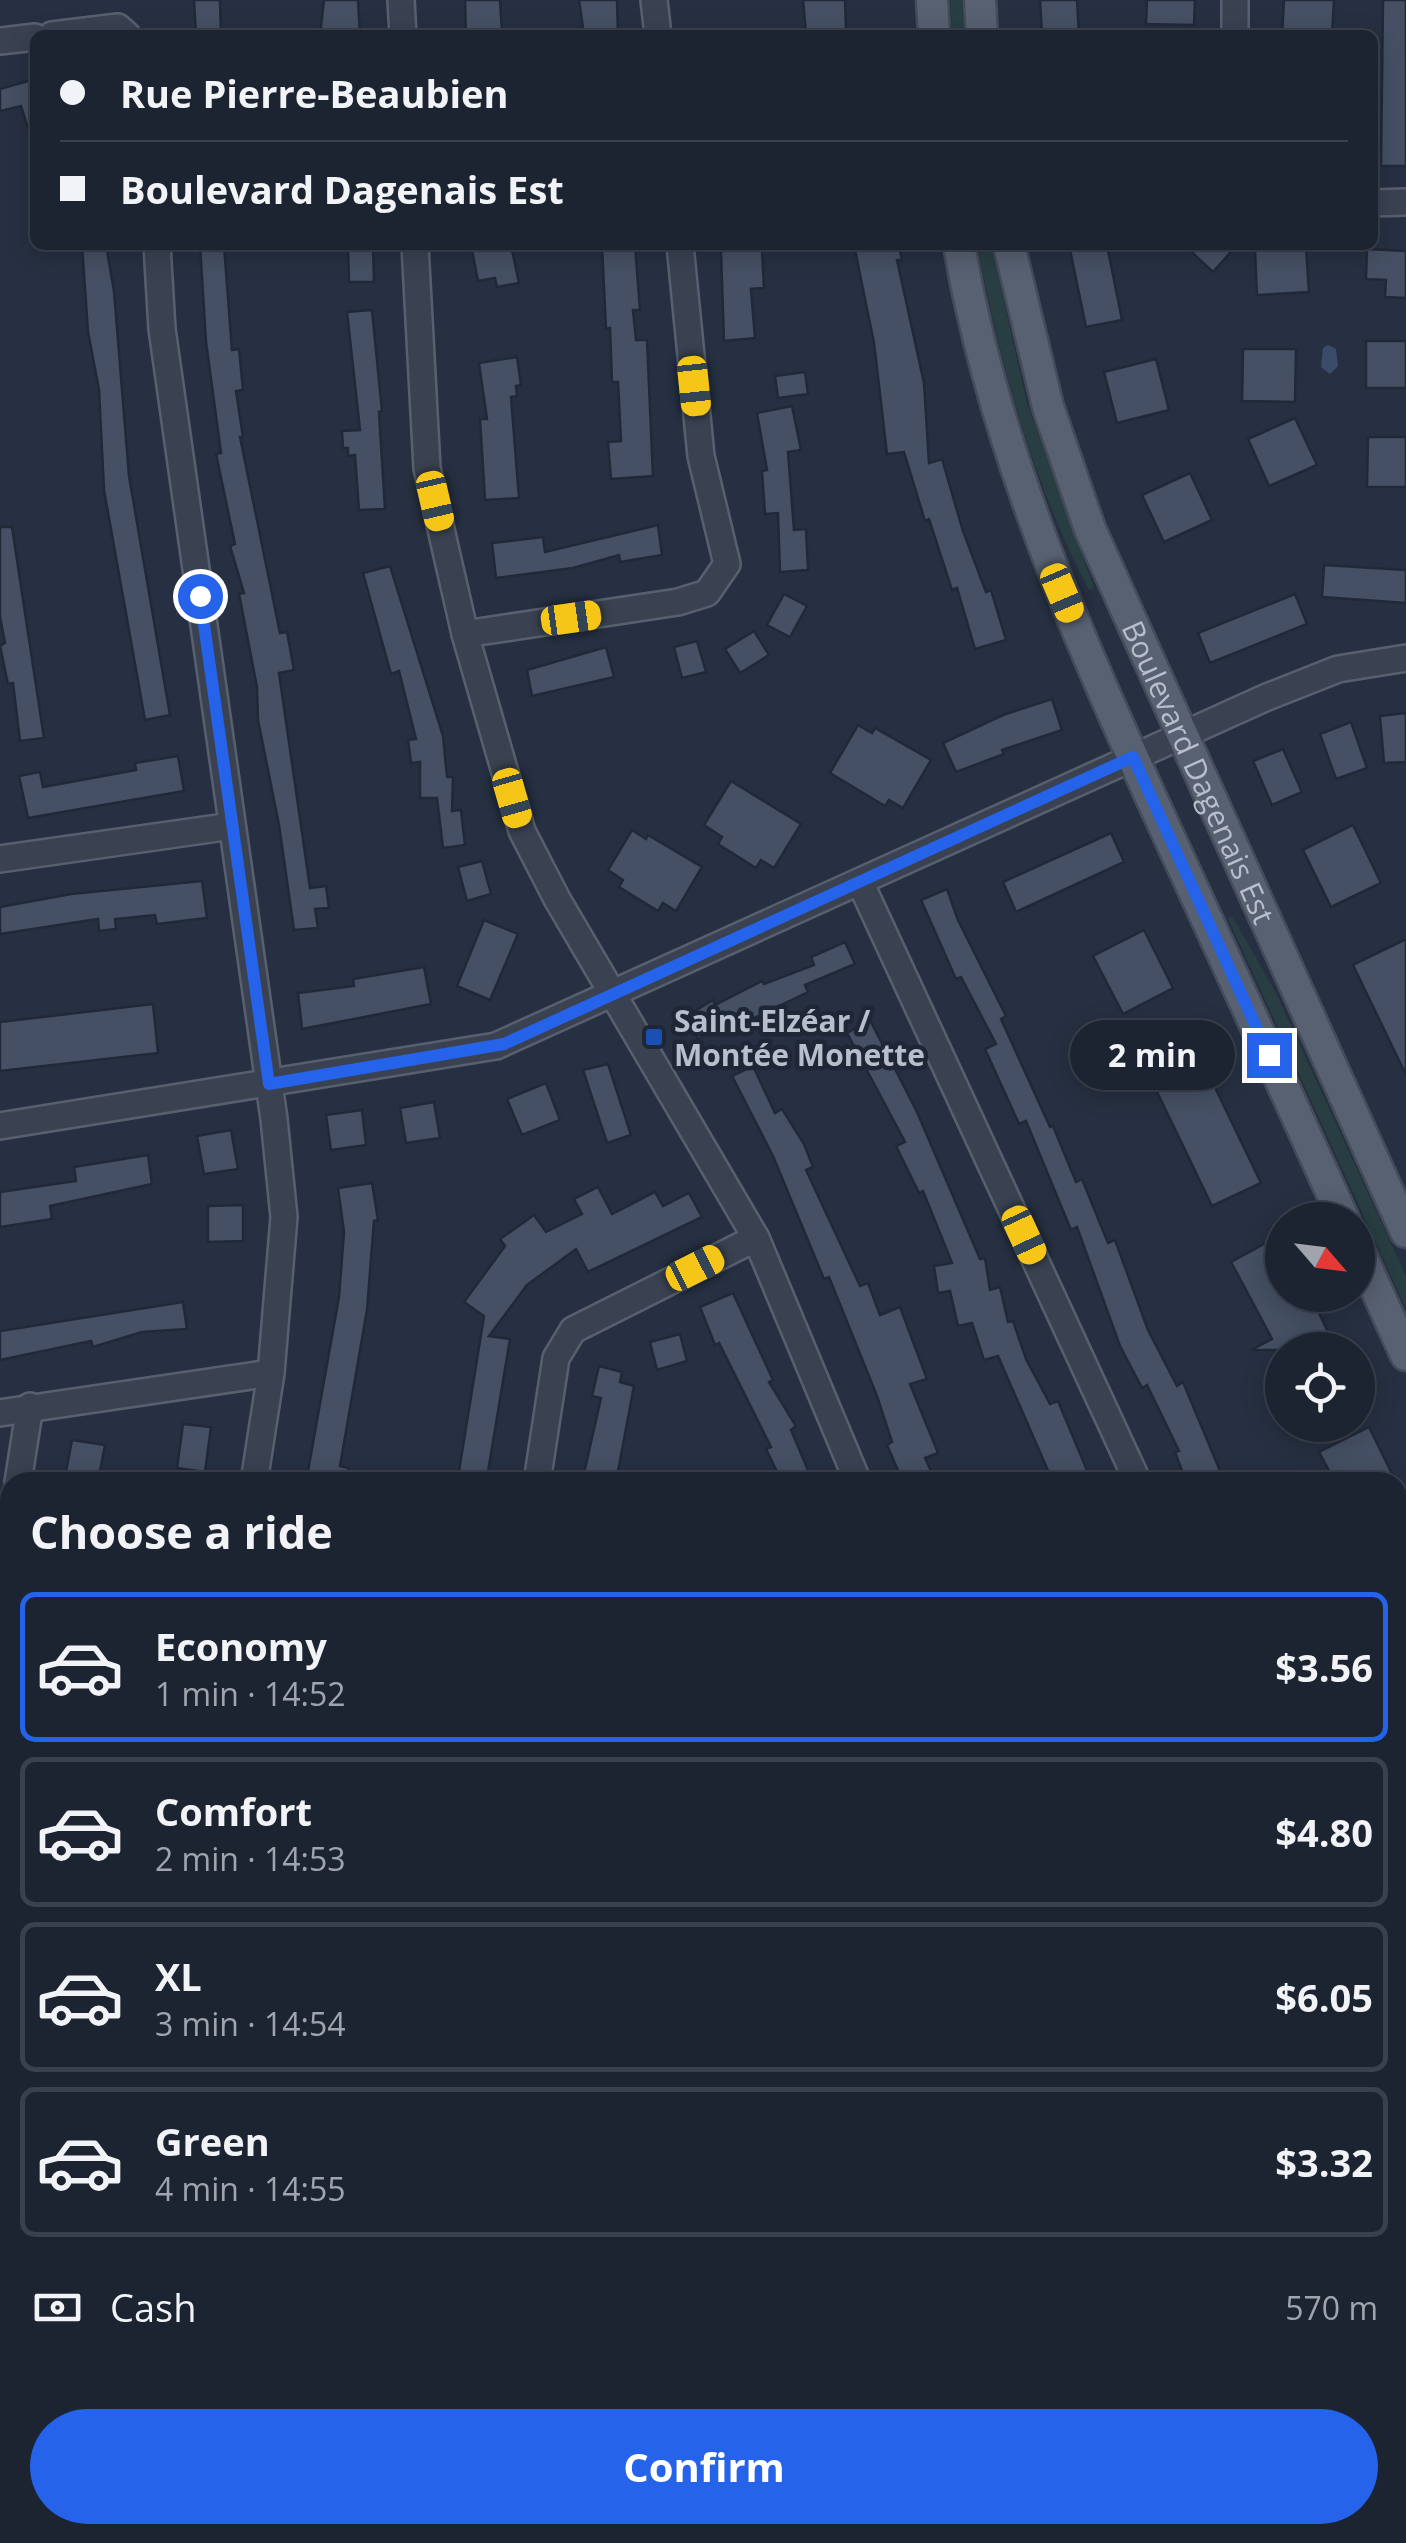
<!DOCTYPE html>
<html lang="en">
<head>
<meta charset="utf-8">
<style>
	:root { --surface:#1c2432; --page:#29303e; --text:#f1f3f6; --muted:#a0a4ac; --line:#3a414d; --accent:#2563eb }
	body { margin:0; font-family:"Open Sans",sans-serif; background:var(--page); color:var(--text); height:100vh; display:flex; flex-direction:column; font-size:38px; white-space:nowrap }
	* { box-sizing:border-box; margin:0 }
	p { font-size:32px; color:var(--muted) }
	.icon { flex:none; width:55px; height:55px; fill:none; stroke:currentColor; stroke-width:2; stroke-linecap:round; stroke-linejoin:round }
	.map { position:relative; flex:1; overflow:hidden }
	.details { position:absolute; left:0px; top:1472px; width:1408px; height:1072px; display:flex; flex-direction:column; background:var(--surface); border-radius:30px 30px 0 0; box-shadow:0 5px 25px #0003,0 0 0 2px var(--line) }
	.details>* { flex:none }
	.guide { position:absolute; left:30px; top:30px; width:1348px; height:220px; border-radius:15px; box-shadow:0 5px 25px #0003,0 0 0 2px var(--line); display:grid; align-content:center; height:220px; padding:0 30px; background:var(--surface) }
	.needle { width:65px; rotate:118deg }
	.tools { position:absolute; left:1265px; top:1202px; display:grid; gap:20px }
	.tools a { display:grid; place-items:center; width:110px; height:110px; border-radius:50%; background:var(--surface); box-shadow:0 5px 25px #0003,0 0 0 2px var(--line); font-size:50px }
	.end { position:absolute; width:45px; height:45px; margin:-22px; border:12px solid #2563eb; background:#fff; box-shadow:0 0 0 5px #fff }
	.from { border-radius:50% }
	.bubble { position:absolute; height:70px; border-radius:35px; background:var(--surface); box-shadow:0 5px 25px #0003,0 0 0 2px var(--line); font-size:32px; font-weight:700; line-height:70px; text-align:center }
	.car { position:absolute; width:30px; height:60px; margin:-30px -15px; border-radius:12px; box-shadow:0 0 8px 2px #0007; background:linear-gradient(#f5c518 24%,#345 0 40%,#f5c518 0 76%,#345 0 86%,#f5c518 0) }
	.guide b { display:flex; align-items:center; gap:35px; height:95px; font-size:38px }
	.guide b+b { border-top:2px solid var(--line) }
	.guide i { width:25px; height:25px; background:var(--text) }
	ul { padding:0; list-style:none }
	li { display:flex; align-items:center; gap:30px; height:150px; margin:0 20px 15px; padding:0 10px; border:5px solid var(--line); border-radius:15px }
	li div { flex:1 }
	li b { display:block; font-size:38px }
	li em { font-style:normal; font-weight:700 }
	li.current { border-color:var(--accent) }
	li>.icon { width:90px; height:90px; stroke-width:1.5 }
	h2 { padding:0 30px; font-size:45px; line-height:120px }
	.pay { display:flex; align-items:center; gap:25px; height:110px; padding:0 30px; font-size:38px }
	.pay p { margin-inline-start:auto }
	.button { display:flex; gap:20px; margin-top:auto; padding:20px 30px }
	.button a { flex:1; height:115px; border-radius:60px; background:var(--accent); color:#fff; font-size:40px; font-weight:700; line-height:115px; text-align:center }
	.map>svg:first-child { display:block }
</style>
</head>
<body>
<div class="map">
<svg width="1406" height="2543" viewBox="0 0 1406 2543">
	<rect width="100%" height="100%" fill="#263042"/>
	<g fill="#283e43">
		<path d="M950,0H962L965,35H952Z"/>
		<path d="M977,245H991L1027,403L1094,588L1089,590C1032,481 1001,366 977,245Z"/>
		<path d="M1232,916L1276,993L1406,1276V1309L1228,918Z"/>
	</g>
	<path fill="#3b4c6b" d="M1328,345L1336,349L1338,366L1330,374L1321,367L1323,348Z"/>
	<g fill="#455064" stroke="#212939" stroke-width="2.5">
		<path d="M194,0H220L221,35H196Z"/>
		<path d="M324,0H358L360,35H320Z"/>
		<path d="M465,0H500L502,32L466,35Z"/>
		<path d="M579,0H617L618,35H584Z"/>
		<path d="M803,0H845L846,30L806,33Z"/>
		<path d="M1040,0H1077L1079,35H1042Z"/>
		<path d="M1147,0H1195L1194,25L1146,24Z"/>
		<path d="M1284,0H1334L1332,35H1282Z"/>
		<path d="M1383,0H1406V166H1381Z"/>
		<path d="M35,79V137L31,138L21,106L0,111V89Z"/>
		<path d="M82,245H106L114,291L129,476L170,715L145,720L104,490L99,390L88,332Z"/>
		<path d="M200,245H224L232,350L239,349L243,390L236,391L243,437H240L280,633L287,632L294,670L279,673L310,888L326,886L329,908L315,909L318,928L294,930L279,825L258,720L257,687L239,594L244,593L230,546L235,544L216,454L221,453L206,342Z"/>
		<path d="M373,245L374,282H349L348,246Z"/>
		<path d="M471,245H511L519,283L497,287L495,278L478,281Z"/>
		<path d="M602,245H635L640,310H633L636,340H647L653,476L611,479L608,442L621,441L618,382H612L610,328L606,329Z"/>
		<path d="M854,245H899L902,260H897L924,383L929,463L942,459L963,531L986,592L991,590L1006,640L975,649L957,588L952,590L929,519L925,521L904,452L887,454L874,343Z"/>
		<path d="M1069,245H1107L1122,320L1086,327Z"/>
		<path d="M1184,245H1237L1213,272Z"/>
		<path d="M1306,247L1309,292L1257,295L1255,250Z"/>
		<path d="M762,249L764,288L751,289L755,338L724,341L721,251Z"/>
		<path d="M1367,249L1406,251V298L1385,297L1386,280L1366,279Z"/>
		<path d="M372,310L382,411L379,412L385,509L359,510L355,455L348,456V448H343L342,431L360,430L347,312Z"/>
		<rect x="1366" y="341" width="40" height="47"/>
		<path d="M1243,349H1296L1295,402L1242,401Z"/>
		<path d="M517,357L521,385L516,386L517,396L511,397L519,498L485,500L480,419H487L479,363Z"/>
		<path d="M1156,359L1169,410L1117,423L1104,372Z"/>
		<path d="M805,372L808,394L778,398L775,376Z"/>
		<path d="M792,406L801,450L788,452L794,530L806,529L808,570L780,572L778,513L765,514L762,471L767,470L757,413Z"/>
		<path d="M1295,418L1317,465L1269,486L1248,439Z"/>
		<path d="M1368,437H1406V487H1367Z"/>
		<path d="M1190,473L1212,520L1164,542L1142,495Z"/>
		<path d="M658,525L662,555L620,562L619,555L573,568L496,578L492,543L543,537L545,552Z"/>
		<path d="M0,527H12L44,738L20,741L13,683L8,684L0,646L5,643L0,617Z"/>
		<path d="M1324,565L1406,570V603L1322,597Z"/>
		<path d="M390,566L443,736L447,777H453L452,811L461,810L465,845L443,848L437,798H420V762L411,763L408,740L416,739L399,671L391,674L363,573Z"/>
		<path d="M784,594L807,606L790,637L767,625Z"/>
		<path d="M1295,594L1307,624L1210,663L1198,633Z"/>
		<path d="M754,631L769,655L740,673L725,649Z"/>
		<path d="M697,641L706,672L682,678L674,647Z"/>
		<path d="M606,647L614,677L532,696L527,670Z"/>
		<path d="M1052,699L1062,730L1002,750L1004,754L956,772L943,743L1003,715Z"/>
		<path d="M1406,713V762L1384,763L1380,716Z"/>
		<path d="M1351,722L1367,768L1336,779L1320,734Z"/>
		<path d="M858,725L872,733L875,728L931,760L903,808L889,800L885,806L830,773Z"/>
		<path d="M1283,749L1302,792L1272,805L1253,761Z"/>
		<path d="M178,756L184,791L28,818L19,776L40,772L43,787L136,770L135,763Z"/>
		<path d="M731,781L801,824L774,868L761,860L756,868L718,844L722,837L704,825Z"/>
		<path d="M1353,825L1381,883L1331,907L1303,850Z"/>
		<path d="M632,830L646,839L648,835L702,867L676,911L663,903L658,911L619,887L623,880L608,870Z"/>
		<path d="M1111,833L1124,862L1016,912L1003,882Z"/>
		<path d="M482,861L491,894L467,901L458,867Z"/>
		<path d="M202,881L207,918L157,924L155,915L115,919L116,929L99,931L98,919L0,934V907L71,894Z"/>
		<path d="M947,889L958,920L1006,1016L1001,1019L1050,1127L1053,1126L1076,1182L1082,1179L1108,1243L1115,1240L1148,1330L1177,1386L1183,1382L1223,1478L1186,1482L1175,1452L1179,1451L1147,1385L1142,1388L1120,1346L1077,1227L1071,1230L1026,1121L1019,1124L985,1049L996,1044L961,977L956,979L921,900Z"/>
		<path d="M484,920L518,934L490,1000L457,986Z"/>
		<path d="M1144,930L1173,988L1123,1014L1093,956Z"/>
		<path d="M1406,939V1075L1353,965Z"/>
		<path d="M845,942L855,964L805,985L808,992L742,1024L738,1015L698,1039L685,1017L713,1000L715,1005L762,981L764,984L814,965L811,957Z"/>
		<path d="M424,967L431,1004L302,1029L298,993L354,986L353,979Z"/>
		<path d="M153,1004L158,1053L0,1071V1022Z"/>
		<path d="M870,1020L917,1112L980,1259L985,1258L990,1290L1000,1287L1008,1322L1013,1321L1026,1359L1050,1404L1058,1401L1089,1475L1053,1482L998,1356L984,1360L972,1323L958,1326L950,1291L938,1293L934,1266L952,1263L923,1191L919,1193L896,1146L905,1142L847,1033Z"/>
		<path d="M1195,1046L1261,1183L1212,1206L1147,1071Z"/>
		<path d="M608,1064L631,1135L607,1143L583,1070Z"/>
		<path d="M753,1066L775,1113L782,1109L804,1144L813,1167L806,1170L860,1286L868,1283L880,1315L900,1307L927,1379L910,1384L938,1453L925,1458L936,1482H903L887,1445L892,1442L877,1396L829,1277L824,1279L773,1156L732,1076Z"/>
		<path d="M546,1083L560,1120L522,1135L507,1099Z"/>
		<path d="M434,1102L440,1138L406,1143L400,1108Z"/>
		<path d="M362,1110L366,1145L331,1150L326,1115Z"/>
		<path d="M231,1130L238,1169L204,1174L197,1136Z"/>
		<path d="M148,1155L152,1184L50,1206L52,1219L0,1227V1192L76,1181L74,1167Z"/>
		<path d="M372,1183L378,1220L374,1221L367,1310L340,1466L349,1468L347,1482H306L339,1297L344,1232L338,1188Z"/>
		<path d="M598,1187L612,1214L655,1192L663,1206L689,1193L702,1217L588,1272L576,1249L527,1285L489,1336L510,1339L487,1478L459,1471L484,1316L464,1302L505,1246L500,1239L534,1215L546,1232L582,1214L574,1199Z"/>
		<path d="M243,1205V1241L208,1242V1206Z"/>
		<path d="M1282,1234V1295H1310L1337,1350H1251L1272,1339L1231,1262Z"/>
		<path d="M733,1293L773,1380L769,1382L796,1426L791,1430L813,1482H782L766,1449L771,1447L719,1343L715,1345L700,1307Z"/>
		<path d="M183,1302L187,1329L142,1332L93,1347L91,1341L0,1360V1331Z"/>
		<path d="M680,1334L687,1361L657,1370L650,1342Z"/>
		<path d="M599,1366L622,1372L620,1382L634,1386L616,1482H582L601,1398L592,1396Z"/>
		<path d="M183,1424L211,1427L205,1472L177,1468Z"/>
		<path d="M1369,1427L1396,1482H1335L1319,1452Z"/>
		<path d="M72,1440L105,1445L98,1482H64Z"/>
	</g>
	<g fill="none" stroke-linecap="round" stroke-linejoin="round">
		<g stroke="#58606f" stroke-width="30">
			<g id="minor">
				<path d="M401,0L403,35"/>
				<path d="M654,0L658,35"/>
				<path d="M52,35L118,27L127,35"/>
				<path d="M1235,35V0"/>
				<path d="M0,41L35,37"/>
				<path d="M1372,203L1406,202"/>
				<path d="M157,245L162,329L274,1119L284,1217L271,1373L254,1482"/>
				<path d="M415,245L427,468L465,634L522,831L557,899L756,1238L858,1482"/>
				<path d="M465,634L678,602L707,593L727,564L701,456L680,245"/>
				<path d="M0,859L232,826"/>
				<path d="M860,882L1138,1482"/>
				<path d="M0,1126L496,1046L1267,697L1338,669L1406,658"/>
				<path d="M0,1413L271,1373"/>
				<path d="M18,1482L30,1406"/>
				<path d="M537,1482L556,1358L573,1330L756,1238"/>
				<path d="M0,1550L10,1534"/>
				<path d="M0,1819L10,1818"/>
				<path d="M0,2064L10,2063"/>
				<path d="M0,2224L10,2221"/>
				<path d="M0,2489L10,2486"/>
				<path d="M72,2535L74,2543"/>
				<path d="M552,2535L554,2543"/>
				<path d="M999,2535L1003,2543"/>
				<path d="M1383,2535L1386,2543"/>
				<path d="M697,2543L725,2535"/>
			</g>
		</g>
		<g stroke="#444b5b" stroke-width="35">
			<g id="major">
				<path d="M932,0L934,35"/>
				<path d="M980,0L982,35"/>
				<path d="M959,245C994,450 1079,640 1165,828C1225,958 1285,1089 1344,1220"/>
				<path id="s1" d="M1009,245L1048,407L1090,529L1406,1232"/>
				<path d="M1358,1249L1406,1355"/>
			</g>
		</g>
		<use href="#minor" stroke="#3a4252" stroke-width="25"/>
		<use href="#major" stroke="#586171" stroke-width="30"/>
	</g>
	<g fill="none" stroke-linecap="round" stroke-linejoin="round">
		<path stroke="#2563eb" stroke-width="12" d="M200,596L269,1084L504,1044L1133,757L1269,1055"/>
	</g>
	<rect fill="#1a4fb4" stroke="#1f2737" stroke-width="4" x="644" y="1027" width="20" height="20" rx="5"/>
	<g text-anchor="middle" dominant-baseline="central" stroke-width="9" stroke-linejoin="round" paint-order="stroke">
		<g font-size="30" fill="#b7becc" stroke="#1f2737">
			<text stroke="none"><textPath href="#s1" startOffset="562">Boulevard Dagenais Est</textPath></text>
		</g>
		<g font-size="30" font-weight="bold" fill="#b7becc" stroke="#1f2737" text-anchor="start">
			<text x="674" y="1020">Saint-Elzéar /<tspan x="674" dy="34">Montée Monette</tspan></text>
		</g>
	</g>
</svg>
<div class="tools">
<a><svg class="needle" viewBox="-14 -14 28 28"><path d="M0-13l5 13h-10z" fill="#e53935"/><path d="M0 13l5-13h-10z" fill="#a0a4ac"/></svg></a>
<a><svg class="icon" aria-label="locate" viewBox="0 0 24 24"><circle cx="12" cy="12" r="6"/><path d="M12 2v4M12 18v4M2 12h4M18 12h4"/></svg></a>
</div>
<i class="end from" style="left:200px;top:596px"></i>
<i class="end" style="left:1269px;top:1055px"></i>
<div class="bubble" style="left:1070px;top:1020px;width:165px">2 min</div>
<i class="car" style="left:694px;top:386px;rotate:174deg"></i>
<i class="car" style="left:435px;top:501px;rotate:167deg"></i>
<i class="car" style="left:1062px;top:593px;rotate:157deg"></i>
<i class="car" style="left:571px;top:618px;rotate:82deg"></i>
<i class="car" style="left:512px;top:798px;rotate:164deg"></i>
<i class="car" style="left:1024px;top:1235px;rotate:155deg"></i>
<i class="car" style="left:695px;top:1268px;rotate:63deg"></i>
<div class="guide">
<b><i class="from"></i>Rue Pierre-Beaubien</b>
<b><i></i>Boulevard Dagenais Est</b>
</div>
<section class="details">
<h2>Choose a ride</h2>
<ul>
<li class="current"><svg class="icon" aria-label="car" viewBox="0 0 24 24"><path d="M5 17H2v-5l4-1 3-4h7l3 4 3 1v5h-3M9 17h6M6 11h13"/><circle cx="7" cy="17" r="2"/><circle cx="17" cy="17" r="2"/></svg><div><b>Economy</b><p>1 min · 14:52</p></div><em>$3.56</em></li>
<li><svg class="icon" aria-label="car" viewBox="0 0 24 24"><path d="M5 17H2v-5l4-1 3-4h7l3 4 3 1v5h-3M9 17h6M6 11h13"/><circle cx="7" cy="17" r="2"/><circle cx="17" cy="17" r="2"/></svg><div><b>Comfort</b><p>2 min · 14:53</p></div><em>$4.80</em></li>
<li><svg class="icon" aria-label="car" viewBox="0 0 24 24"><path d="M5 17H2v-5l4-1 3-4h7l3 4 3 1v5h-3M9 17h6M6 11h13"/><circle cx="7" cy="17" r="2"/><circle cx="17" cy="17" r="2"/></svg><div><b>XL</b><p>3 min · 14:54</p></div><em>$6.05</em></li>
<li><svg class="icon" aria-label="car" viewBox="0 0 24 24"><path d="M5 17H2v-5l4-1 3-4h7l3 4 3 1v5h-3M9 17h6M6 11h13"/><circle cx="7" cy="17" r="2"/><circle cx="17" cy="17" r="2"/></svg><div><b>Green</b><p>4 min · 14:55</p></div><em>$3.32</em></li>
</ul>
<div class="pay"><svg class="icon" aria-label="cash" viewBox="0 0 24 24"><path d="M3 7h18v10H3z"/><circle cx="12" cy="12" r="2"/></svg>Cash<p>570 m</p></div>
<div class="button"><a>Confirm</a></div>
</section>
</div>
</body>
</html>
